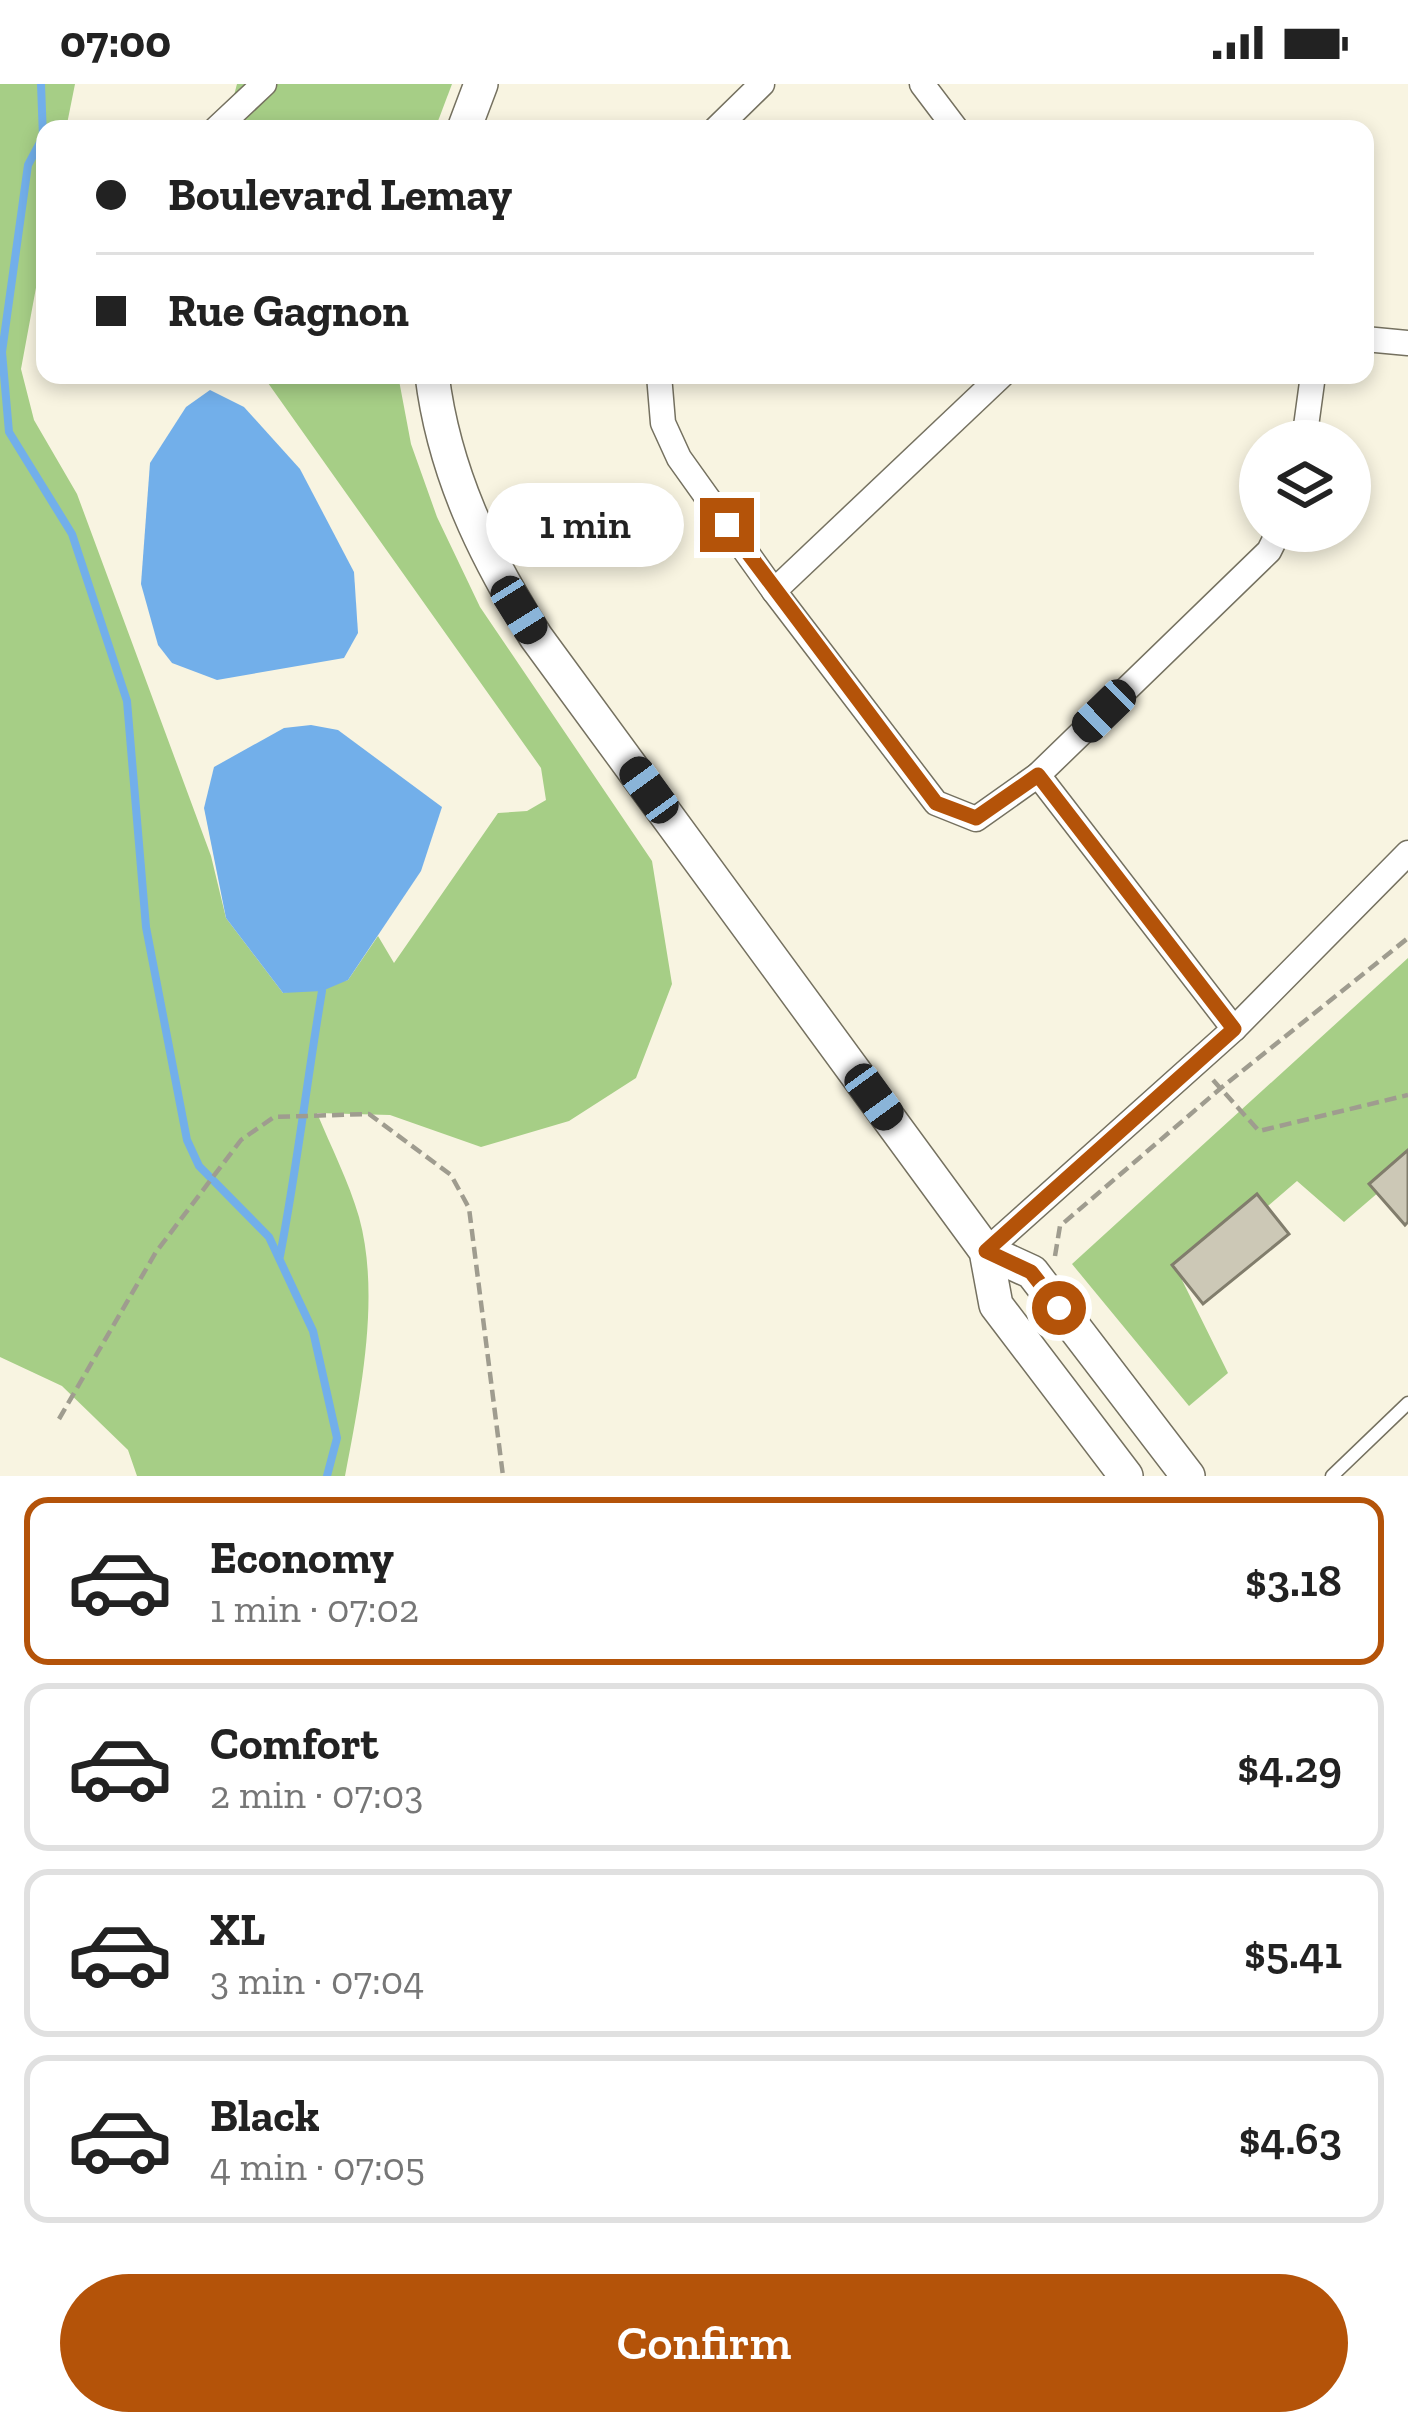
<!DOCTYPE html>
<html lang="en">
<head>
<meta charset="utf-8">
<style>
	:root { --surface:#fff; --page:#f6f6f6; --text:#222; --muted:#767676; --line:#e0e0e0; --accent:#b45309 }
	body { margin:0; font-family:"Zilla Slab",serif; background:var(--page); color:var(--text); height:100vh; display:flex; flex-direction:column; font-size:45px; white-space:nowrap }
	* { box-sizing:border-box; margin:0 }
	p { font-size:39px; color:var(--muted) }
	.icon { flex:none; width:66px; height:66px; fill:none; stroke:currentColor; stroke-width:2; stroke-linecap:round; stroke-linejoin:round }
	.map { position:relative; height:1392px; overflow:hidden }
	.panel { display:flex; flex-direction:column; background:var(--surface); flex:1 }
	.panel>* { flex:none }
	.hud { position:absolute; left:36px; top:36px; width:1338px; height:264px; border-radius:24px; box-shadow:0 6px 18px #0003; display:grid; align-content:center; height:264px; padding:0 60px; background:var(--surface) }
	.fabs { position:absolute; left:1239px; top:336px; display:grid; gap:24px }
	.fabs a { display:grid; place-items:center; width:132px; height:132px; border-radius:50%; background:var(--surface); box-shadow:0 6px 18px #0003; font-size:60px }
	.end { position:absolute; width:54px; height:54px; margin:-27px; border:15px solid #b45309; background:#fff; box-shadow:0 0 0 6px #fff }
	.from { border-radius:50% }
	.bubble { position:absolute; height:84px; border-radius:42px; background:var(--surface); box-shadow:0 6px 18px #0003; font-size:39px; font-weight:600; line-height:84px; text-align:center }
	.car { position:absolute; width:36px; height:72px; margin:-36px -18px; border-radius:15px; box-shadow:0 0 9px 3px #0007; background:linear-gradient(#222 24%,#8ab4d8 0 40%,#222 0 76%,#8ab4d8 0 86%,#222 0) }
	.hud b { display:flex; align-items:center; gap:42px; height:114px; font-size:45px }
	.hud b+b { border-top:3px solid var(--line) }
	.hud i { width:30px; height:30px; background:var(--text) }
	ul { padding:21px 0 0; list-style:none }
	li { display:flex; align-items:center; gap:36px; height:168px; margin:0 24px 18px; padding:0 36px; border:6px solid var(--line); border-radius:24px }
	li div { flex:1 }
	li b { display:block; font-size:45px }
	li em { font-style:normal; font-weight:600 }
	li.active { border-color:var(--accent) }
	li>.icon { width:108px; height:108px; stroke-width:1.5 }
	.action { display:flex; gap:24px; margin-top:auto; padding:24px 60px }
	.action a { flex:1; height:138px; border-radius:72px; background:var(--accent); color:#fff; font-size:48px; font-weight:600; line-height:138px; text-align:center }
	.status { display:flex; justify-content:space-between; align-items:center; height:84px; padding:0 60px; background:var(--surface); direction:ltr }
	.status svg { height:33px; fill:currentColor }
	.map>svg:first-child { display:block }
</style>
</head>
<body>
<div class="status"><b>07:00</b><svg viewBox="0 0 49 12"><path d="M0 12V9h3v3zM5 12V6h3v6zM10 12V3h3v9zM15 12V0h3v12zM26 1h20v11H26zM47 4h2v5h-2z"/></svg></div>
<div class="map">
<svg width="1408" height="1392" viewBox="0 0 1408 1392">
	<rect width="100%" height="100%" fill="#f8f4e1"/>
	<g fill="#a6ce86">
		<path d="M0,0H75L66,45H45V155L21,285L34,336L77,410L211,772L226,834L283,909L348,896L378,852L394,879L498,729L527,727L546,716L541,684L268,299L253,291H398L411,360L437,433L480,523L652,777L672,900L636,994L569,1037L481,1063L390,1031L317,1029C331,1063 349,1098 359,1133C381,1213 360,1312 345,1392H137L128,1366L62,1302L0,1273Z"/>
		<path d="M237,0H452L435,45H225Z"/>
		<path d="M1408,874V1083L1344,1138L1297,1097L1182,1196L1228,1289L1189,1322L1072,1180Z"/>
	</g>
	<g fill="#72afea">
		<path d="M210,306L244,323L300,385L354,488L358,549L344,574L217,596L172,579L158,561L141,500L150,379L186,323Z"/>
		<path d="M311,641L338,646L442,723L421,787L348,896L322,907L283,909L226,834L204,724L214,683L284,644Z"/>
	</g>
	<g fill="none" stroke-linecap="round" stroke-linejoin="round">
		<g stroke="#72afea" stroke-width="8">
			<path d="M41,0L43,53L28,81L2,268L9,348L72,450L127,617L146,843L187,1056L199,1082L269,1153L313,1247L337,1354L327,1392"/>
			<path d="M280,1172C297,1084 307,996 322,907"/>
		</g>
	</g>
	<g fill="#ccc8b6" stroke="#817d6c" stroke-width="3">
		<path d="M1408,1066V1138L1405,1141L1369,1100Z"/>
		<path d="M1257,1110L1289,1150L1203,1220L1172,1181Z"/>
	</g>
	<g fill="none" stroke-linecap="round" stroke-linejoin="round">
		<g stroke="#757160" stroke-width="15">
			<path id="lane" d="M1332,1392L1408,1319"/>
		</g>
		<g stroke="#757160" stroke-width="27">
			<g id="street">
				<path d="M922,0L956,45"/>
				<path d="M216,45L264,0"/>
				<path d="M716,45L762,0"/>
				<path d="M1365,255L1408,259"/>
				<path d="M659,291L663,339L679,374L774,507L936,719L976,735L1038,691L1234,945"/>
				<path d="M1304,357L1313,291"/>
				<path d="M774,507L1002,291"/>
				<path d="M1038,691L1269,467L1279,447"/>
				<path d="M986,1167L1234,945L1408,769"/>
			</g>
		</g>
		<g stroke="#757160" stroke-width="36">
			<g id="secondary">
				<path d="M464,45L481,0"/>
				<path d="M432,291C444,388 484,471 536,553L986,1167L996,1221L1126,1392"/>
				<path d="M986,1167L1032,1188L1188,1392"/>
			</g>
		</g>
		<g stroke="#9f9c8f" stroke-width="4.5" stroke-dasharray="12 6" stroke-linecap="butt">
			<path d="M1213,996L1259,1047L1408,1011"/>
			<path d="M1055,1172L1060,1142L1221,1004L1408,854"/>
			<path d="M59,1335L156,1168L241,1056L274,1033L369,1030L451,1091L469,1124L503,1392"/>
		</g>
		<use href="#lane" stroke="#fff" stroke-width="12"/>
		<use href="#street" stroke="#fff" stroke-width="24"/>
		<use href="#secondary" stroke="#fff" stroke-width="33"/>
	</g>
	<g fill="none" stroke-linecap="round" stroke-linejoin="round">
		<path stroke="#b45309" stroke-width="15" d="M727,441L936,719L976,734L1038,691L1234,945L986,1167L1031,1188L1059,1224"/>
	</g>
</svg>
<div class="fabs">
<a><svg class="icon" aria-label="layers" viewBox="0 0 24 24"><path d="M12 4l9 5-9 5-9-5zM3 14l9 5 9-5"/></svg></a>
</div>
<i class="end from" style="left:1059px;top:1224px"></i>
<i class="end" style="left:727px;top:441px"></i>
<div class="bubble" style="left:486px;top:399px;width:198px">1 min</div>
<i class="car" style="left:519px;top:526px;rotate:148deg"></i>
<i class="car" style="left:1104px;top:627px;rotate:226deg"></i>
<i class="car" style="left:649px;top:706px;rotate:324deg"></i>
<i class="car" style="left:874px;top:1013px;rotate:144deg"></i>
<div class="hud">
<b><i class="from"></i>Boulevard Lemay</b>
<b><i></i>Rue Gagnon</b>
</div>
</div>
<section class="panel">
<ul>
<li class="active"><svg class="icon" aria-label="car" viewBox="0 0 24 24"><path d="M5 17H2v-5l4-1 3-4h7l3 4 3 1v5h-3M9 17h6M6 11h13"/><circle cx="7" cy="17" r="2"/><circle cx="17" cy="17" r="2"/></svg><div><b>Economy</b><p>1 min · 07:02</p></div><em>$3.18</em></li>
<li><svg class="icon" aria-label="car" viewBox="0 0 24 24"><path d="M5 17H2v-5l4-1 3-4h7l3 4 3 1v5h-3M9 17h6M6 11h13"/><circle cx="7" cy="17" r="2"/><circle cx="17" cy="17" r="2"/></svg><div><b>Comfort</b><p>2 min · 07:03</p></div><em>$4.29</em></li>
<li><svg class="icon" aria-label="car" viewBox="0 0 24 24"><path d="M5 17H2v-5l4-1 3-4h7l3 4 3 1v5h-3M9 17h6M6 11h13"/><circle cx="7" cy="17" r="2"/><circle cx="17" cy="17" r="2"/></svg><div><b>XL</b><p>3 min · 07:04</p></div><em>$5.41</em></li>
<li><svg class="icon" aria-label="car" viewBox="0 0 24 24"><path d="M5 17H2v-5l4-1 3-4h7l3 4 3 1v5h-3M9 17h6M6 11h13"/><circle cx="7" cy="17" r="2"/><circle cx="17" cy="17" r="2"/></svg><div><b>Black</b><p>4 min · 07:05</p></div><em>$4.63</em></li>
</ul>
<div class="action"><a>Confirm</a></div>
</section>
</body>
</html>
